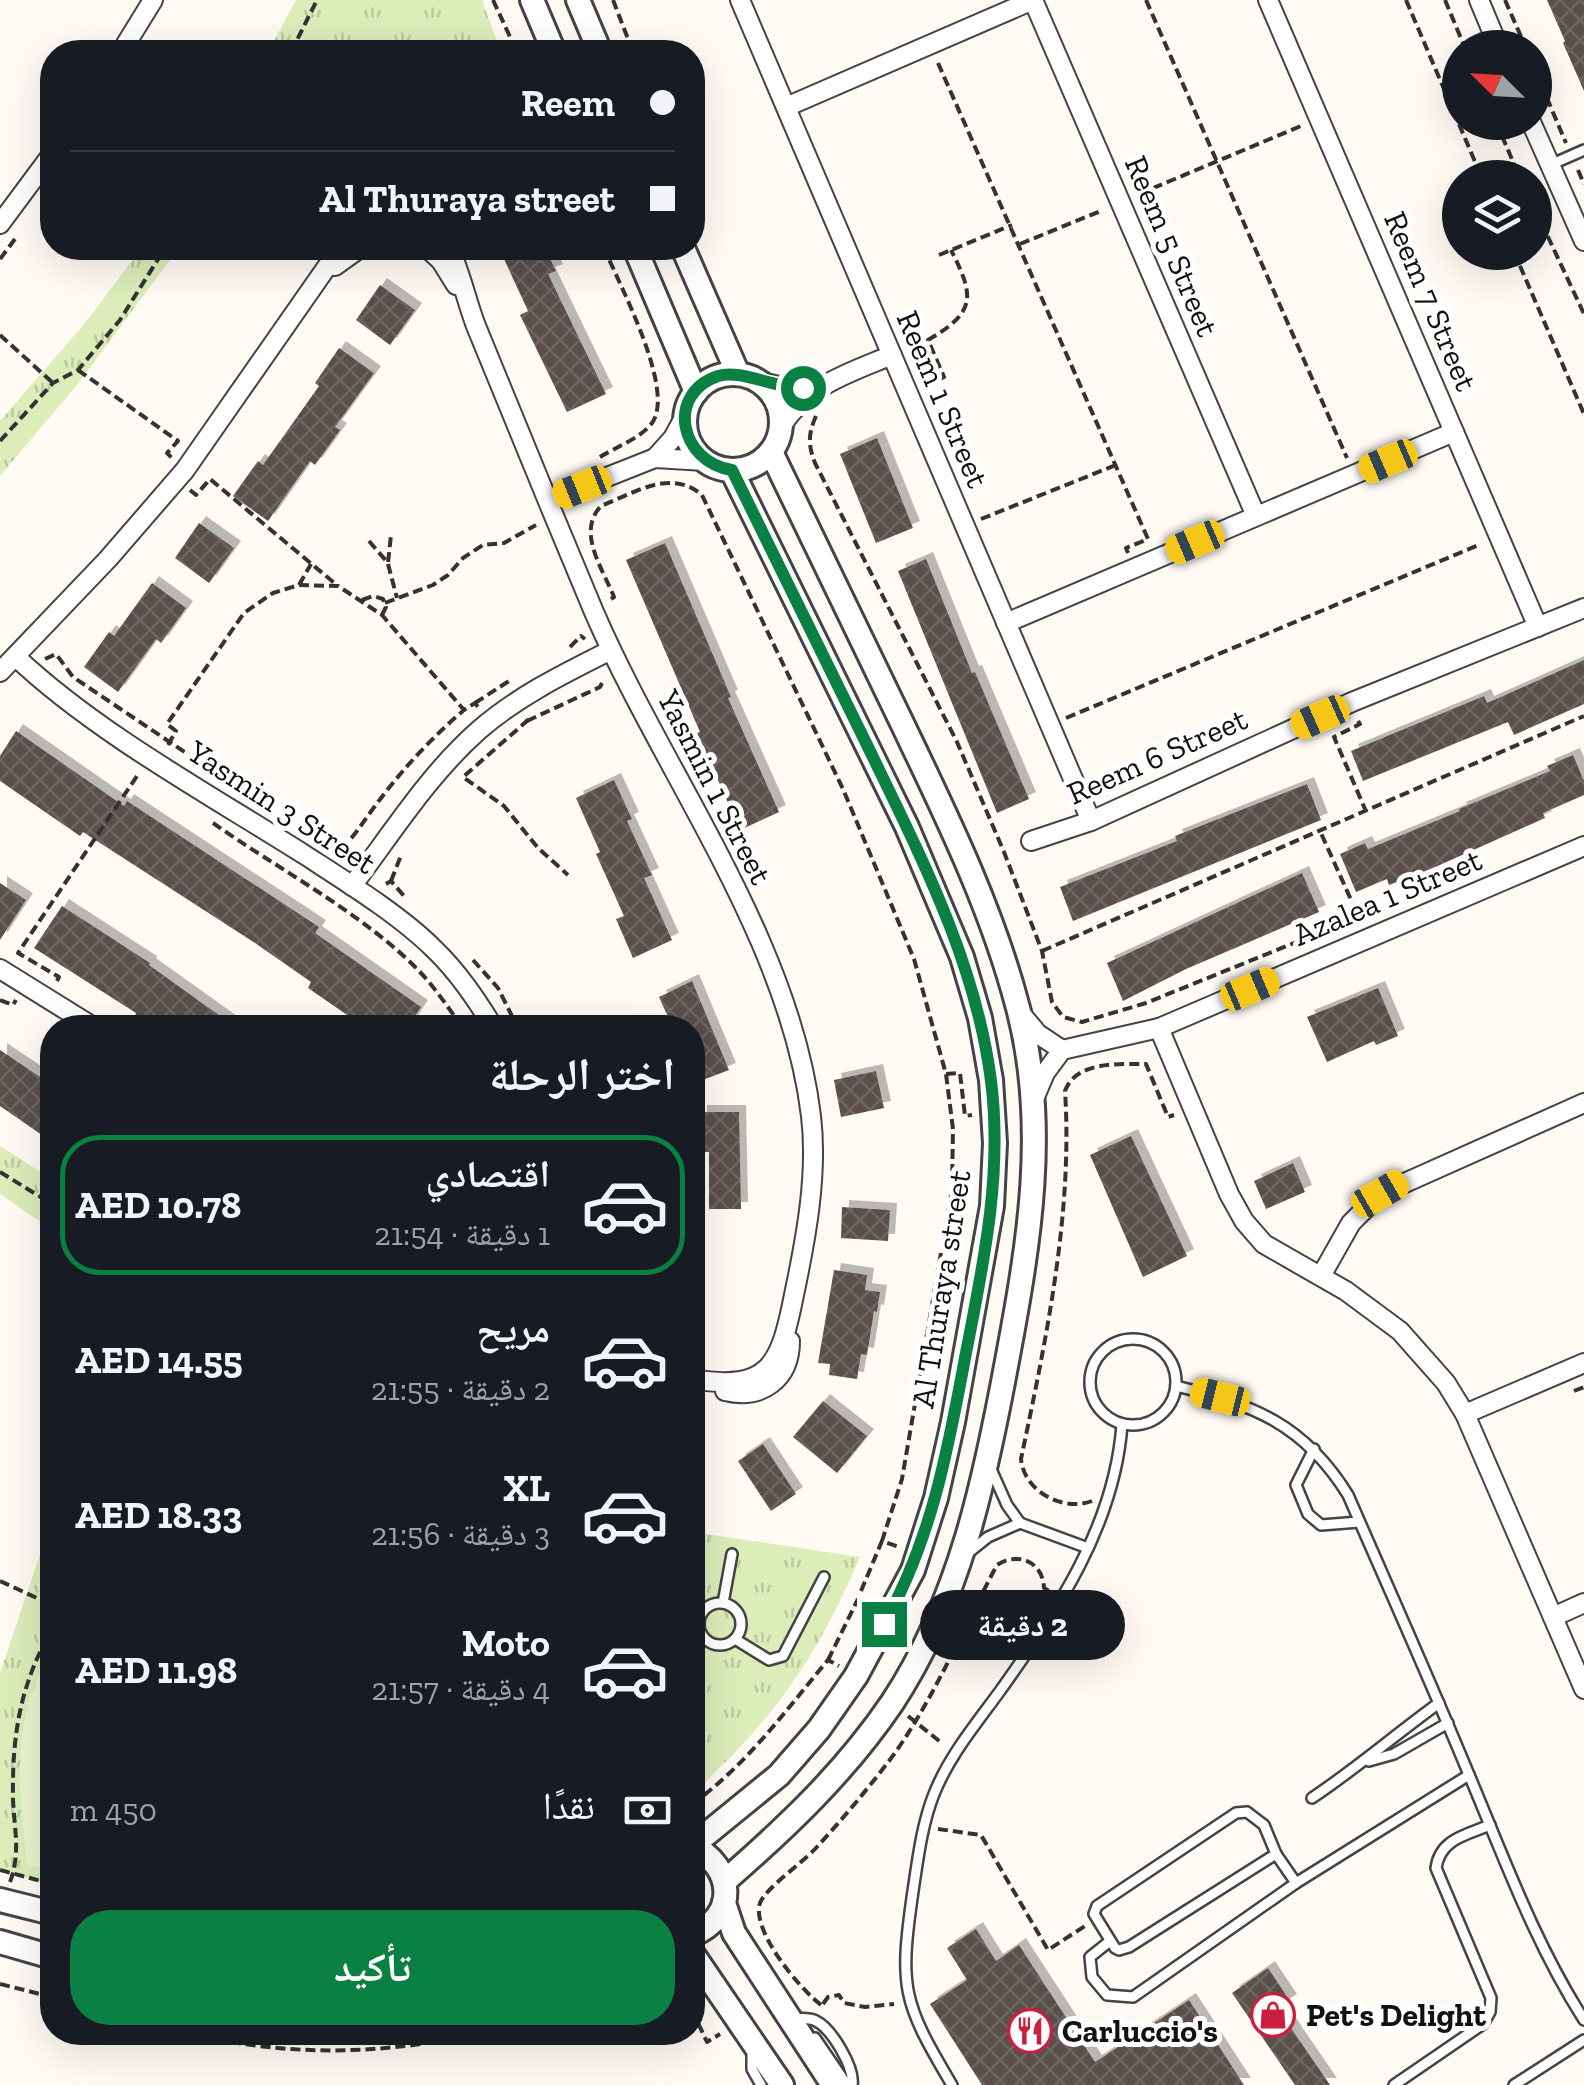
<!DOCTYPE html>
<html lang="ar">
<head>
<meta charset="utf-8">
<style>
	:root { --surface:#171b24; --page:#242831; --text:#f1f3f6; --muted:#9ea1a6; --line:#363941; --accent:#0b8043 }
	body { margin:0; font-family:"Zilla Slab","Noto Naskh Arabic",serif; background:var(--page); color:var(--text); direction:rtl; height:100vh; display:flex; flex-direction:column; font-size:38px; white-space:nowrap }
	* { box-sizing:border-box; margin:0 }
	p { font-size:32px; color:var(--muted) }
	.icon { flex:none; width:55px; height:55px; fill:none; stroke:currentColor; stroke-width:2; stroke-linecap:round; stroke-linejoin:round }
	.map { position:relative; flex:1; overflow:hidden; direction:ltr }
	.details { position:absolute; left:40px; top:1015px; width:665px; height:1030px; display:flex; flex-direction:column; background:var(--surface); border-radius:40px; box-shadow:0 10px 40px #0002; direction:rtl }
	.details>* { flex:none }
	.guide { position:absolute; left:40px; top:40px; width:665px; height:220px; border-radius:40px; box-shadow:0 10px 40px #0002; direction:rtl; display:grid; align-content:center; height:220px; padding:0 30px; background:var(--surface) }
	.needle { width:65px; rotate:294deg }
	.tools { position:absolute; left:1442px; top:30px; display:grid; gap:20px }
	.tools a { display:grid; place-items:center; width:110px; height:110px; border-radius:50%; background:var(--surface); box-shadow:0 10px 40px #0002; font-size:50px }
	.end { position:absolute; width:45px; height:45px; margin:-22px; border:12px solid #0b8043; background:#fff; box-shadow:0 0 0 5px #fff }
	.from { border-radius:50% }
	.bubble { position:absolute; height:70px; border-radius:35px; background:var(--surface); box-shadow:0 10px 40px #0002; font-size:32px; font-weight:700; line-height:70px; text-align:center; direction:rtl }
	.car { position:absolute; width:30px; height:60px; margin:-30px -15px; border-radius:12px; box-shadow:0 0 8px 2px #0007; background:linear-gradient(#f5c518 24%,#345 0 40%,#f5c518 0 76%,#345 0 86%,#f5c518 0) }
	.guide b { display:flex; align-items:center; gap:35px; height:95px; font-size:38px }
	.guide b+b { border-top:2px solid var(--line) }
	.guide i { width:25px; height:25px; background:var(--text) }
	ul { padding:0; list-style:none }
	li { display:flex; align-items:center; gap:30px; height:140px; margin:0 20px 15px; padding:0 10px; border:5px solid transparent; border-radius:40px }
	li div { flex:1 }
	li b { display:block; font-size:38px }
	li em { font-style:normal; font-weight:700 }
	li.active { border-color:var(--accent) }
	li>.icon { width:90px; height:90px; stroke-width:1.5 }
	h2 { padding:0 30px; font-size:45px; line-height:120px }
	.pay { display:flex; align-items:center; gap:25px; height:110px; padding:0 30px; font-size:38px }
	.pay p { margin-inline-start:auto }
	.primary-button { display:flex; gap:20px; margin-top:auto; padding:20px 30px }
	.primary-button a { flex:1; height:115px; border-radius:40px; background:var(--accent); color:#fff; font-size:40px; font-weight:700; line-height:115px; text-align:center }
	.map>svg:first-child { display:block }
</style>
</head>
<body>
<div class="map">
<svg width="1584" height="2085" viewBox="0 0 1584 2085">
	<defs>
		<pattern id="park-tufts" width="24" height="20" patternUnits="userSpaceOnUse" patternTransform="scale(2.5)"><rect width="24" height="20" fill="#dcedba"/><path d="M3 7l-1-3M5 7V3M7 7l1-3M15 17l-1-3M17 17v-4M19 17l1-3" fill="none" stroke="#bcca9f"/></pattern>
		<pattern id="building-cross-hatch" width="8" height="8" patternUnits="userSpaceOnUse" patternTransform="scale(2.5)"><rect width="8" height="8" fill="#5a504c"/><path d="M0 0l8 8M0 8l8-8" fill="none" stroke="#6d6562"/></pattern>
		<filter id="shadow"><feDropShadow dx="7" dy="-7" stdDeviation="0" flood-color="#0004"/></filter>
	</defs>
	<rect width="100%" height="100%" fill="#fffbf4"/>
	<g fill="url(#park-tufts)">
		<path d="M296,0H482L501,52H268Z"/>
		<path d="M142,248H179L77,385L0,476V421L85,323Z"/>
		<path d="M0,1146L52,1179V1230L0,1194Z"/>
		<path d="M52,1519V1886L0,1870V1673Z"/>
		<path d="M693,1532L860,1557C817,1657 774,1720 693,1793Z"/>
	</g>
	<path fill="#ebf3cd" d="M52,1654V1871L27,1865C20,1792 8,1718 52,1654Z"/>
	<g fill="url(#building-cross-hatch)" filter="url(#shadow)">
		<path d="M1547,0H1584V91L1563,43L1565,41Z"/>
		<path d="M499,248H545L556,271L548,274L606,394L567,412L520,315L528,311Z"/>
		<path d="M380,285L415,310L390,345L356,320Z"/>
		<path d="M339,348L374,373L335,427L340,430L315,465L310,461L268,521L233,496L258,461L263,465L319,386L315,383Z"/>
		<path d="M877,438L913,528L876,543L840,454Z"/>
		<path d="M199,523L234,548L209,583L175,558Z"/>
		<path d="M665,543L731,697L728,698L779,812L740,830L697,733L700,732L626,560Z"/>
		<path d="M926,559L972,673L975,672L1029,799L997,813L898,571Z"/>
		<path d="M152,583L186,608L161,643L156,639L118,692L84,667L109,632L114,636Z"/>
		<path d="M1584,660V704L1514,735L1508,722L1363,781L1351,751L1484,696L1487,703Z"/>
		<path d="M16,731L124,806L127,801L319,927L315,933L421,1007L407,1028H366L308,988L311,982L255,943L83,832L80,836L0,781V756Z"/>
		<path d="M1573,755L1584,781V795L1543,813L1545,818L1433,868L1389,885L1387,879L1356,892L1340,854L1365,843L1368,849L1460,811L1459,809L1550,771L1547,766Z"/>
		<path d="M614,780L632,819L627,821L652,875L644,878L672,940L633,958L616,919L624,916L596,854L600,852L576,798Z"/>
		<path d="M1307,784L1321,820L1073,921L1060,887L1177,841L1175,836Z"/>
		<path d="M1302,873L1319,912L1186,969L1123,1001L1107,963Z"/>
		<path d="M0,883L26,900L0,940Z"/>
		<path d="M62,906L150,963L149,965L237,1028H152L135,1016L136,1013L34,948Z"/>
		<path d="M692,981L729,1070L692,1084V1028H673L659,997Z"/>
		<path d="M1378,988L1398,1036L1376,1045L1374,1041L1327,1062L1307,1017Z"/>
		<path d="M0,1050L52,1085V1142L0,1106Z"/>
		<path d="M876,1071L884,1108L841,1117L834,1080Z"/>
		<path d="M700,1112H739L741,1209H709V1152H700Z"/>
		<path d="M1131,1136L1187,1256L1143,1277L1090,1155Z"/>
		<path d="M1293,1163L1305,1192L1266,1209L1254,1181Z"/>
		<path d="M842,1207L890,1210L888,1241L841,1238Z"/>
		<path d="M834,1270L867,1275L865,1290L880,1292L877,1312L874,1311L867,1355L861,1354L857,1379L829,1375L830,1364L818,1363Z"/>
		<path d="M823,1401L867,1436L837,1473L793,1437Z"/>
		<path d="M763,1444L796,1494L771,1511L738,1461Z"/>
		<path d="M976,1929L996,1961L1019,1945L1095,2062L1189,2000L1244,2085H982L930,2004L967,1980L947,1948Z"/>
		<path d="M1268,1968L1290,2001L1278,2009L1330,2085H1295L1232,1993Z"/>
	</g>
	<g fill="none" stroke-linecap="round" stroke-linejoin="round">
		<g stroke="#444" stroke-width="14">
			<g id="service">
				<path d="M1550,165L1584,150"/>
				<circle cx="1133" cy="1382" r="43"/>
				<path d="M1176,1386C1254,1405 1304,1424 1348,1495C1388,1587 1429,1678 1467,1770C1503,1855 1534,1942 1584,2020"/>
				<path d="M1314,1449L1296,1485L1308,1514L1321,1525L1359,1522"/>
				<path d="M991,1469L1007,1505L1020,1523"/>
				<path d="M968,1553L988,1537L1020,1523L1088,1548"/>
				<circle cx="720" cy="1624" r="21"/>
				<path d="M723,1603L732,1554"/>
				<path d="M735,1639L769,1660L783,1656L824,1577"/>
				<path d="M1369,1761L1394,1754L1448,1723"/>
				<path d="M1312,1798C1357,1768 1396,1734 1439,1703"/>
				<path d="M1247,1812L1264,1825L1276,1854L1129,1947L1119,1950L1115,1948L1094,1914L1097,1906L1236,1813Z"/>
				<path d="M1276,1854L1296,1883"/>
				<path d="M1110,1941L1090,1957L1092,1977L1107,1995L1133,1997L1296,1883L1469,1775"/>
				<path d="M791,2019C799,2019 808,2017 816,2021C832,2029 855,2068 852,2085"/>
				<path d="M815,2038L847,2085"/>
				<path d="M752,2050V2069L761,2085"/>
				<path d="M952,2085C902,2001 899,1988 913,1891C918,1858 922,1824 934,1794C949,1756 976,1724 1000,1691C1057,1611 1115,1525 1122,1424"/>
				<path d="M1394,2085L1483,2024L1490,2012L1491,1998L1436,1868C1440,1839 1466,1835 1490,1825"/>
				<path d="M1514,2085L1584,2040"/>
			</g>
		</g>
		<g stroke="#444" stroke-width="22">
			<g id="minor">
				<path d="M740,0L1091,821"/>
				<path d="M1033,0L1256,516"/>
				<path d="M1268,0L1538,627"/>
				<path d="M1479,0L1499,48"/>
				<path d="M121,52L153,0"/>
				<path d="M786,107L1033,0"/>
				<path d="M1531,122L1584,241"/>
				<path d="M0,224L52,154"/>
				<path d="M427,248L441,261L456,285"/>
				<path d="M449,248C461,273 466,300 476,326C515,421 554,517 594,612C664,774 790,939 811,1116C818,1174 806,1238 794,1295C780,1365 770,1392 692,1379"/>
				<path d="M335,266L360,248"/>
				<path d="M761,382L789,388L818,386"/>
				<path d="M782,425C808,385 849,373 892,355"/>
				<path d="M655,458L673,438L685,416"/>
				<path d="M549,500L655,458L705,461"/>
				<path d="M1006,623L1454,432"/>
				<path d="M16,657C95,732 212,796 305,855C345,881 400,915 434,949C458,972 476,999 494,1028"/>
				<path d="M0,672L108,559L185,470L340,248"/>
				<path d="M1031,841L1091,821L1352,702L1584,608"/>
				<path d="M352,886C392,833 429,774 479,730C518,696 565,673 611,650"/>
				<path d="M0,969L95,1028"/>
				<path d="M1022,1015L1038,1034L1062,1050"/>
				<path d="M1159,1028L1229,1194L1244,1221L1264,1244L1346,1291L1400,1331L1446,1383L1465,1414L1584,1689"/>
				<path d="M1034,1099L1045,1073L1062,1050L1159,1028L1584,846"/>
				<path d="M1321,1276L1351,1223L1380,1194L1584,1103"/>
				<path d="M725,1391C762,1400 790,1379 790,1341"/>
				<path d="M1465,1414L1584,1363"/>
				<path d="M1553,1617L1584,1603"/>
			</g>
		</g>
		<g stroke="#444" stroke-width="28">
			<g id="tertiary">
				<path d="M532,0L554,52"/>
				<path d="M578,0L600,52"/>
				<path d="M635,248L696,392"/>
				<path d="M683,248L738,374"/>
				<circle cx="733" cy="422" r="48"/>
				<path d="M692,1846L779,1775L819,1729L856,1676L913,1570L936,1498L953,1422L992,1206L995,1143L991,1080L980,1018L962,957L907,827L732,471"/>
				<path d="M692,1846C734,1866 739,1916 692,1935"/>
				<path d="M725,1881C788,1826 845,1772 892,1703C960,1600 985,1480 1007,1361C1029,1244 1049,1125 1018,1008C992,908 946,815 902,723C858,633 815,542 771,452"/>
				<path d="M0,1900L52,1913"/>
				<path d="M724,1903L734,1933L833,2085"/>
				<path d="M0,1942L52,1957"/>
				<path d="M692,1953L782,2085"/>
			</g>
		</g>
		<g stroke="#333" stroke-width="4" stroke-dasharray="10 5" stroke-linecap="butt">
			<path d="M493,0L517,52"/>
			<path d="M613,0L633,52"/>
			<path d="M1146,0L1347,458"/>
			<path d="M1406,0L1482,178"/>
			<path d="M1445,0L1465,48"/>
			<path d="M1505,0L1526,48"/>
			<path d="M291,52L317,0"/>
			<path d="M938,63L1148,539L1126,548L1128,553"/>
			<path d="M1535,70L1566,143"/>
			<path d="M1496,122L1520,178"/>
			<path d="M1578,170L1584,184"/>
			<path d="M1139,194L1301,126"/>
			<path d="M1535,209L1584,314"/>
			<path d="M692,214L699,231"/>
			<path d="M1020,244L1103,210"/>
			<path d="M1514,252L1584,414"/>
			<path d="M939,255L1012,225"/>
			<path d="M0,259L15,239"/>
			<path d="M0,335L53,383"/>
			<path d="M78,370L178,441L167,453L172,458"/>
			<path d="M926,386L944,377L928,340C976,312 975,297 951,250"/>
			<path d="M816,416C808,434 808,445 815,463L957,742L1004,852L1042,951L1052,1002L1063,1017L1082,1022L1146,1003L1299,941L1357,913L1320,831"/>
			<path d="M0,441L53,383L78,370L120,320L165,248"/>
			<path d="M600,457C616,447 641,438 652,423C676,390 619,284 604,248"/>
			<path d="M190,490L196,495L210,479L338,586"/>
			<path d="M981,519L1116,465"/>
			<path d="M369,541L388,563L391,535"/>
			<path d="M388,564L397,598"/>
			<path d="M299,585L311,564"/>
			<path d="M611,599L614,597C603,569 576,532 601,506C634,493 671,468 702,495L843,789L914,959L946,1074L953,1129L952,1189L902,1479L882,1541L899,1547"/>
			<path d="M362,600L373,596L383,599L386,607L382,615"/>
			<path d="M385,603L433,585L448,575L463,558L483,545L504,543L536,525"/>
			<path d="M570,647L581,636L585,639"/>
			<path d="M45,659L56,654L73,677L247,794"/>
			<path d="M475,703L509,681"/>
			<path d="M1066,718L1481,544"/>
			<path d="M526,719L527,721L463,777L504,806L538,848L568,875"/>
			<path d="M527,721L600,687L604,679"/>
			<path d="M1358,721L1360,724L1334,737L1365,809"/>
			<path d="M168,745L176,731L167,724L244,613L273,593L299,585L338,586L382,615L464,710L475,703L478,707"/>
			<path d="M213,823C278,869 367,916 420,972C436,989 449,1009 463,1028"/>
			<path d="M341,849C355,836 363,822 375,806C401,771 430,739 463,711"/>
			<path d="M391,881L402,853"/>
			<path d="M386,884L391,881L404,896"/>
			<path d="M1042,951L1584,716"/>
			<path d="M473,960L498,988L518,1028"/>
			<path d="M57,981L59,977L18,953L137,776"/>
			<path d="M0,1000L13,1005L16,1000"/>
			<path d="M946,1074L960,1073L965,1116L972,1115"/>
			<path d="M0,1172L52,1204"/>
			<path d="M1574,1391L1584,1387"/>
			<path d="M1092,1501C1064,1512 1024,1492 1021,1459C1046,1340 1073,1213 1065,1091C1076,1061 1118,1064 1146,1064L1168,1117L1174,1115"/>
			<path d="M0,1581L52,1605"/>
			<path d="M861,1591L882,1541"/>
			<path d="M828,1660L858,1599"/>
			<path d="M908,1716L943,1744"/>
			<path d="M692,1804C746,1766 786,1710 828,1660L839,1666"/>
			<path d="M938,1829L981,1835L1048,1950L1085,1926"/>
			<path d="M0,1870L52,1884"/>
			<path d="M10,1882C21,1853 14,1828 13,1799C12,1735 20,1685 52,1629"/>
			<path d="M0,1984L52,1997"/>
			<path d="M823,2004L828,1997L839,1995L844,2003L865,2007L894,2004"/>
			<path d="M821,2005C800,1989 751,1931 760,1903C765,1889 802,1863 815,1849C840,1822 866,1791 889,1761C933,1702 962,1630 997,1565C1018,1551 1043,1562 1044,1588L1051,1592"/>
			<path d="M692,2010L707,2042L720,2034"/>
			<path d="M187,2032C283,2058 388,2055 484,2032"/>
			<path d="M281,2032H291"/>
			<path d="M268,2047L270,2032"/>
		</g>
		<use href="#service" stroke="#fff" stroke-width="9"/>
		<use href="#minor" stroke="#fff" stroke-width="18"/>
		<use href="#tertiary" stroke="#fff" stroke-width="22"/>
	</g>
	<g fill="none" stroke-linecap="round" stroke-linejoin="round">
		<path stroke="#0b8043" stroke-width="12" d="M803,388C774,388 741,369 718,376C665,394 680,462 732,470C777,563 823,656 869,749C920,855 976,962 991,1081C1003,1174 983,1266 965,1358C948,1450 931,1541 884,1624"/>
	</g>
	<defs>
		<g id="shop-ring" transform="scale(2.25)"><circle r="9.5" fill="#fff" stroke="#ca1f3f" stroke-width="1.5"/><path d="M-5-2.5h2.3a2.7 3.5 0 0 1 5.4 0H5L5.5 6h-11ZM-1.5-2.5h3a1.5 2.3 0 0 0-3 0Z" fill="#ca1f3f"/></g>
		<g id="restaurant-ring" transform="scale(2.25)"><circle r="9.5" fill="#fff" stroke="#ca1f3f" stroke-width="1.5"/><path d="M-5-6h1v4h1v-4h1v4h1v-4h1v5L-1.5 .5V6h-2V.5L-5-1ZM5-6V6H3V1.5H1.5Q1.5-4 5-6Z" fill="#ca1f3f"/></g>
	</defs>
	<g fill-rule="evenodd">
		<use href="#shop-ring" x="1273" y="2015"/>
		<use href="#restaurant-ring" x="1030" y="2031"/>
	</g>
	<g text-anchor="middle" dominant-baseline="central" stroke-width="10" stroke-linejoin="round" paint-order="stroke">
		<g font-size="32" fill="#111" stroke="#fff">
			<text transform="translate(1172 246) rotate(67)">Reem 5 Street</text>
			<text transform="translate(1431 301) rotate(67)">Reem 7 Street</text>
			<text transform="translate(943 399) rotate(67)">Reem 1 Street</text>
			<text transform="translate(1157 756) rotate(-24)">Reem 6 Street</text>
			<text transform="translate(715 787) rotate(63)">Yasmin 1 Street</text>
			<text transform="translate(282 807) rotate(33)">Yasmin 3 Street</text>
			<text transform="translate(1387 897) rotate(-23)">Azalea 1 Street</text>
			<text transform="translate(941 1289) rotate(-81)">Al Thuraya street</text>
		</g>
		<g font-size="32" font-weight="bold" fill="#111" stroke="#fff" text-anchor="start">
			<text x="1306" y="2015">Pet's Delight</text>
			<text x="1062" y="2031">Carluccio's</text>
		</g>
	</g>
</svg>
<div class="tools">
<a><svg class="needle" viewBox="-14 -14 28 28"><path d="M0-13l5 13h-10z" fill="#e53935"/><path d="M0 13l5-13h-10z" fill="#9ea1a6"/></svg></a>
<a><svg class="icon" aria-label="layers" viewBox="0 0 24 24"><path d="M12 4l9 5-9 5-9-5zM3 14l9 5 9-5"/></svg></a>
</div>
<i class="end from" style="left:803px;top:388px"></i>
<i class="end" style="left:884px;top:1624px"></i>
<div class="bubble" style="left:920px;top:1590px;width:205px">2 دقيقة</div>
<i class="car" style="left:1388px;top:461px;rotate:247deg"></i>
<i class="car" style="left:582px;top:487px;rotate:248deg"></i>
<i class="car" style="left:1195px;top:542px;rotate:247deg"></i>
<i class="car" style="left:1320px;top:717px;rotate:246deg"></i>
<i class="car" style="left:1250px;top:989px;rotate:67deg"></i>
<i class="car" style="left:1380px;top:1194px;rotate:60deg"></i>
<i class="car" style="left:1220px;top:1397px;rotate:284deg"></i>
<div class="guide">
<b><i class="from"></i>Reem</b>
<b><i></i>Al Thuraya street</b>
</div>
<section class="details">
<h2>اختر الرحلة</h2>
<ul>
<li class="active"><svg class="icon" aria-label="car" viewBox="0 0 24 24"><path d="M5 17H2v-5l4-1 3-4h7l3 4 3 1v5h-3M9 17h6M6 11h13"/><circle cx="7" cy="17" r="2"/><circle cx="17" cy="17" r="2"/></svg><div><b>اقتصادي</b><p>1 دقيقة · 21:54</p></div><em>AED 10.78</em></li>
<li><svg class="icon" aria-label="car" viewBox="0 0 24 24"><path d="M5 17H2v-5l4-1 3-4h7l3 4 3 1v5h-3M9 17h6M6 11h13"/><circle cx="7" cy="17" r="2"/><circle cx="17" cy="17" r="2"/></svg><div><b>مريح</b><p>2 دقيقة · 21:55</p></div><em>AED 14.55</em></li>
<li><svg class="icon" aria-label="car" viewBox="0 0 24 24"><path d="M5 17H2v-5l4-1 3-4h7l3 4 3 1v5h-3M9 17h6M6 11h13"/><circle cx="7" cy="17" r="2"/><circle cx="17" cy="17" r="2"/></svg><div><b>XL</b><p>3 دقيقة · 21:56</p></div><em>AED 18.33</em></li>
<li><svg class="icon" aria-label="car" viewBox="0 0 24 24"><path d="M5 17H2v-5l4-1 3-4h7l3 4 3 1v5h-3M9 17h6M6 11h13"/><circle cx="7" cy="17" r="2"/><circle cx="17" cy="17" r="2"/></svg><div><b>Moto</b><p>4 دقيقة · 21:57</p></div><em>AED 11.98</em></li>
</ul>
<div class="pay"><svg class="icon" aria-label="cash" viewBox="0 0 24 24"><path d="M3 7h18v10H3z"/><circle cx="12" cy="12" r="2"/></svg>نقدًا<p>450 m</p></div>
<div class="primary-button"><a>تأكيد</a></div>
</section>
</div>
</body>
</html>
